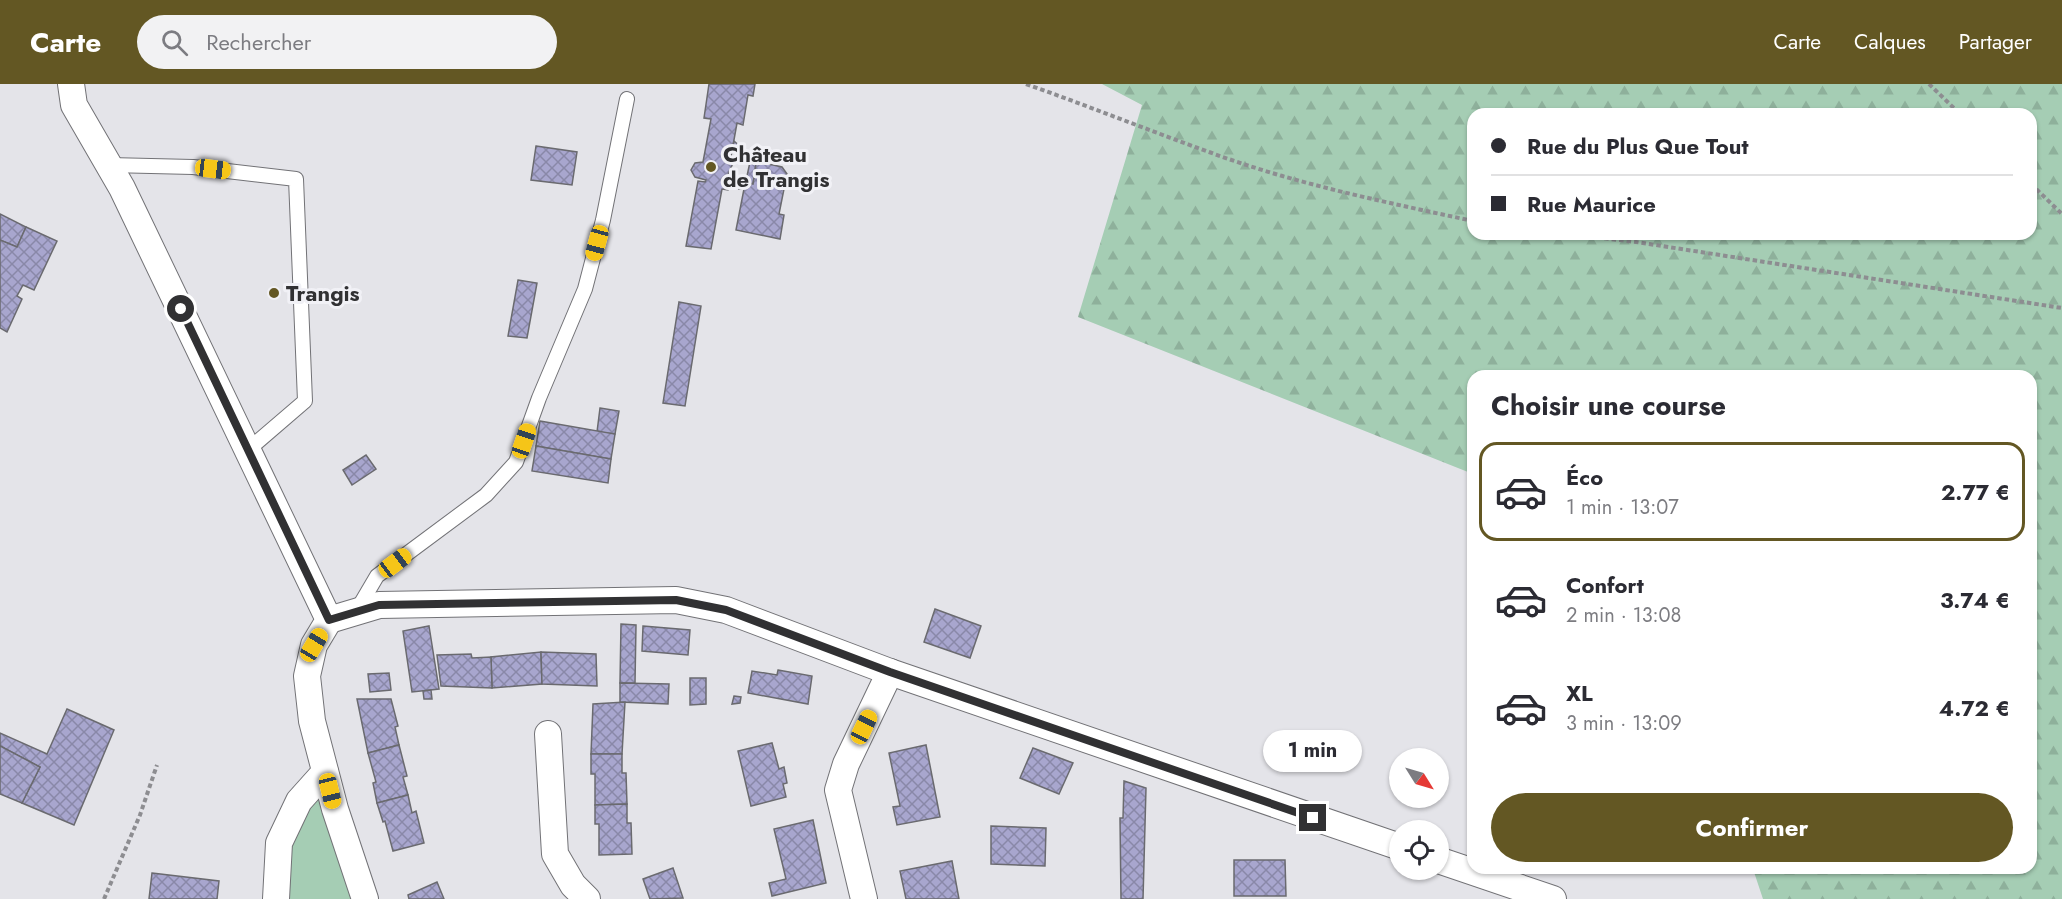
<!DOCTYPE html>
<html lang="fr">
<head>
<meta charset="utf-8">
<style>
	:root { --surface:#fff; --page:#f2f2f3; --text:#2b2b33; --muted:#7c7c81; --line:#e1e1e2; --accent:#635723 }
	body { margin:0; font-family:Jost,sans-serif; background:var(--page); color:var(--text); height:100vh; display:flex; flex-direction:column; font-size:22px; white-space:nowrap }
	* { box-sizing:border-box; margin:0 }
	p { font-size:20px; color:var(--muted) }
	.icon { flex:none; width:33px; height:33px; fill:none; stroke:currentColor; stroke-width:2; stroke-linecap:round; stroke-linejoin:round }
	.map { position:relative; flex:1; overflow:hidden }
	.panel { position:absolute; left:1467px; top:286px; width:570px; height:504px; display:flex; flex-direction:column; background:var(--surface); border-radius:18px; box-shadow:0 2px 4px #0004 }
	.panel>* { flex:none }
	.guide { position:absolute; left:1467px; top:24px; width:570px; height:132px; border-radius:18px; box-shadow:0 2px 4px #0004; display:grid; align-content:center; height:132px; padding:0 24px; background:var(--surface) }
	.needle { width:39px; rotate:127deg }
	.tools { position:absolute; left:1389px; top:664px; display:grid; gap:12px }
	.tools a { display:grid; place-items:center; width:60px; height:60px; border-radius:50%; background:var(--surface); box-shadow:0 2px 4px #0004; font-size:30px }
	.end { position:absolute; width:27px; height:27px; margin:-14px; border:8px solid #313133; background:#fff; box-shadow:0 0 0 3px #fff }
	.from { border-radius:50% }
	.bubble { position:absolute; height:42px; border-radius:21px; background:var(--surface); box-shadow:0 2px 4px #0004; font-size:20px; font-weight:700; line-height:42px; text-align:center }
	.car { position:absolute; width:18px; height:36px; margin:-18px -9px; border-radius:8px; box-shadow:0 0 4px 2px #0007; background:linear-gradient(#f5c518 24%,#345 0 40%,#f5c518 0 76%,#345 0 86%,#f5c518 0) }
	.guide b { display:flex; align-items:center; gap:21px; height:57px; font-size:22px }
	.guide b+b { border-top:2px solid var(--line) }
	.guide i { width:15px; height:15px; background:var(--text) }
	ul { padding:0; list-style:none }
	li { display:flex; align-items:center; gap:18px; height:99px; margin:0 12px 9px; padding:0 12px; border:3px solid transparent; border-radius:18px }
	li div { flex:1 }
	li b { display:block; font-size:22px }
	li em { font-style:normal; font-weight:700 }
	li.on { border-color:var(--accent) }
	li>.icon { width:54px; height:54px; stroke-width:1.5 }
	h2 { padding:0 24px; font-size:27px; line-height:72px }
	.action { display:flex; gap:12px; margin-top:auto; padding:12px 24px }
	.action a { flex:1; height:69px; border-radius:36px; background:var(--accent); color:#fff; font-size:24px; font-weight:700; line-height:69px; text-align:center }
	header { display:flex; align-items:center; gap:36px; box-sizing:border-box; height:84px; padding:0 30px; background:var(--accent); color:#fff }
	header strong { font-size:28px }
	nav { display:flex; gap:33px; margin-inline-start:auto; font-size:21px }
	.search { width:420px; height:54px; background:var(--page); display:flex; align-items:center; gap:15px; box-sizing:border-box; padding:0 21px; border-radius:33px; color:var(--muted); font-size:22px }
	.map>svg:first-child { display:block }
</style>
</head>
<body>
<header>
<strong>Carte</strong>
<div class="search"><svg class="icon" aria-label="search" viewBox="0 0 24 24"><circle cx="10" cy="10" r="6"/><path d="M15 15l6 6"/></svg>Rechercher</div>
<nav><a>Carte</a><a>Calques</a><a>Partager</a></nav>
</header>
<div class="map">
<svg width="2062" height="815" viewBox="0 0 2062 815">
	<defs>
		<pattern id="forest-firs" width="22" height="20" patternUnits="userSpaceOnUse" patternTransform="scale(1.5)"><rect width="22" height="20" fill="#a5cdb4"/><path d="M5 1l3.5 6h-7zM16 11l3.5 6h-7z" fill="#8eb09b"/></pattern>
		<pattern id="building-cross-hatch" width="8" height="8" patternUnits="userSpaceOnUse" patternTransform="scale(1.5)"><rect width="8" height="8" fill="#a8a6ce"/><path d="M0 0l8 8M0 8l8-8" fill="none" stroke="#8988a8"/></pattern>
	</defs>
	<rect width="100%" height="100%" fill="#e4e4e9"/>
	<path fill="#a5cdb4" d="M318,706L360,815H286L289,761Z"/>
	<path fill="url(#forest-firs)" fill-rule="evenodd" d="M1102,0H2062V815H1763L1753,785L2031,784V292H1473V390L1078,233L1142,21ZM1473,30H2031V150H1473Z"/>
	<g fill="url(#building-cross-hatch)" stroke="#6a6a6f" stroke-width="1.5">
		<path d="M709,0H755L753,12L748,11L743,41L737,39L730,78L733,79L727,93L730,96L728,106L722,105L711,165L686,162L698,97L705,98L706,96L695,93L691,86L695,79L703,78L711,35L704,34Z"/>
		<path d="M734,57L759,79L756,80L753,100L742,98L743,92H747L750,78L733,64Z"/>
		<path d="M536,62L577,68L572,101L531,96Z"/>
		<path d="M760,78L782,83L787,90L779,130L784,131L780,155L736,146L744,105H739L740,101H744L745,98L753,100L756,80Z"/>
		<path d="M0,130L26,143L17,163L0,156Z"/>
		<path d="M26,143L57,157L34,206L23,201L17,212L22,215L7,248L0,244V156L17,163Z"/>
		<path d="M518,196L537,199L527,254L508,252Z"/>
		<path d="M679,218L701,222L685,322L663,319Z"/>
		<path d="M600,324L619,327L615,350L597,348Z"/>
		<path d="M540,337L615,350L611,375L536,362Z"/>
		<path d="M536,362L611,375L608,399L532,387Z"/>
		<path d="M366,371L376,385L352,401L343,386Z"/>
		<path d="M935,525L981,542L970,574L924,558Z"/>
		<path d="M621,540L636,541L635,599H620Z"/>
		<path d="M429,542L439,605L412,608L403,547Z"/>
		<path d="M643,542L690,546L688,571L642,567Z"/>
		<path d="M541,568L542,600L492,604L491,573Z"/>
		<path d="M541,568L596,570L597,602L542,600Z"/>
		<path d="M471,570L472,574L491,573L492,604L441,602L437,571Z"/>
		<path d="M778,586L812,592L808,620L748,609L752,587L777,591Z"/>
		<path d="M389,589L391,606L370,608L368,590Z"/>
		<path d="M690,594H706V620L690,621Z"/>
		<path d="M620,599L669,600L668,620L620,618Z"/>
		<path d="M431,606L432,615H424L423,607Z"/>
		<path d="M734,612L741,613L740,619L732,620Z"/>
		<path d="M357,615H391L398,642L395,643L399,661L368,669Z"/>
		<path d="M625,618L622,670H591L593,620Z"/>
		<path d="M67,625L114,646L74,741L22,719L40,683L0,662V649L47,670Z"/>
		<path d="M772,659L779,685L784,683L787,699L783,700L786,713L751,722L738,667Z"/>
		<path d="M399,661L407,692L403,693L408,711L377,719L373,699L376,698L368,669Z"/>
		<path d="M926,661L940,733L897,741L893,723L900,722L889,669Z"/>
		<path d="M0,662L40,683L22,719L0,710Z"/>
		<path d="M1033,664L1073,679L1059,710L1020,694Z"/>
		<path d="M591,670H622V689H626L627,720L595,721V690H591Z"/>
		<path d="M1124,697L1146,704L1143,815H1121L1120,734H1123Z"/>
		<path d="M408,711L412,729L416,727L424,759L393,767L385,737L383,738L377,719Z"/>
		<path d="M627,720V739H631L632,770L599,771V740H595V721Z"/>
		<path d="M813,736L826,799L772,812L769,799L786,795L774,745Z"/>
		<path d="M991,742L1046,744L1045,782L991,780Z"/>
		<path d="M1234,776H1285L1286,812H1234Z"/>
		<path d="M952,777L959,815H906L900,787Z"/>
		<path d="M673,784L683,814L650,815L643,795Z"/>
		<path d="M152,789L219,797L217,815H149Z"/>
		<path d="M437,798L444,815H409L408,811Z"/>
	</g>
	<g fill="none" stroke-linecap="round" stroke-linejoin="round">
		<g stroke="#727276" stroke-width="16">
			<g id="lane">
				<path d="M109,81L193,83L296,95L305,317L248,366"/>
				<path d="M357,526L377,492L486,411L516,378L539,314L585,205L603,136L627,15"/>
			</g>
		</g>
		<g stroke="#727276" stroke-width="28">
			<g id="street">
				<path d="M71,0L74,21L122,104L329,536L314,561L307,592L312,637L335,725L365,815"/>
				<path d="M329,536L379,521L676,516L726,526L890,588L1400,763"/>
				<path d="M548,650L555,770L573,801L587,815"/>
				<path d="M1438,776L1553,815"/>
				<path d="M276,815L279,759L299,717L325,688"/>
				<path d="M864,815L838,706L846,680L890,588"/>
			</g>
		</g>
		<g stroke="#8d8d91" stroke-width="4" stroke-dasharray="4.5 3" stroke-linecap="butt">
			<path d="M1026,0C1088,22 1148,46 1209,68C1295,100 1385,118 1473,137"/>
			<path d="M1929,0L1960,30"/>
			<path d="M2031,100L2062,130"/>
			<path d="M1567,150L1636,158L2062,224"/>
			<path d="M104,815L140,731L157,681"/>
		</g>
		<use href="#lane" stroke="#fff" stroke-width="14"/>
		<use href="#street" stroke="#fff" stroke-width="26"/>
	</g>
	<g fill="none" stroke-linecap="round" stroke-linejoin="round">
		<path stroke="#313133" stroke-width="8" d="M181,225L329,536L379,521L676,516L726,526L890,588L1313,734"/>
	</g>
	<g fill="#635723" stroke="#f1f1f6" stroke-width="2">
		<circle cx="711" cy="83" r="6"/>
		<circle cx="274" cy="209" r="6"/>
	</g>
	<g text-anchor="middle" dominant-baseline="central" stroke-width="6" stroke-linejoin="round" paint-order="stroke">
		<g font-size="22" font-weight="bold" fill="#313133" stroke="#f1f1f6" text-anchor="start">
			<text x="723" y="70">Château<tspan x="723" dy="25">de Trangis</tspan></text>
			<text x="286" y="209">Trangis</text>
		</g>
	</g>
</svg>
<div class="tools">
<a><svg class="needle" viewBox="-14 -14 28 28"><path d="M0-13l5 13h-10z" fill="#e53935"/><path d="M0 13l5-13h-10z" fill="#7c7c81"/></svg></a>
<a><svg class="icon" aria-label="locate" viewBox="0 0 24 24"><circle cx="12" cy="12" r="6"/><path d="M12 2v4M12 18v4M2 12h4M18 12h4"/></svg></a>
</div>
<i class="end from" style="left:181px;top:225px"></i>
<i class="end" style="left:1313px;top:734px"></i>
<div class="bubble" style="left:1263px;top:646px;width:99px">1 min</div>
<i class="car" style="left:213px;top:85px;rotate:97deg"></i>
<i class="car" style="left:597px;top:159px;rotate:195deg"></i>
<i class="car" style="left:524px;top:357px;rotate:19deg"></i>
<i class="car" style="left:395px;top:479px;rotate:53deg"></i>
<i class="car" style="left:314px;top:561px;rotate:31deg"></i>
<i class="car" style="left:864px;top:643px;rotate:26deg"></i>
<i class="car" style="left:330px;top:707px;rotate:166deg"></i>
<div class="guide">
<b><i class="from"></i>Rue du Plus Que Tout</b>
<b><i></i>Rue Maurice</b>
</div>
<section class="panel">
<h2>Choisir une course</h2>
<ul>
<li class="on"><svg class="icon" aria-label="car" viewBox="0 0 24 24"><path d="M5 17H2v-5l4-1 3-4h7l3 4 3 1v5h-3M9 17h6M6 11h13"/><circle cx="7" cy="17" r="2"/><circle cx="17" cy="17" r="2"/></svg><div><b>Éco</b><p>1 min · 13:07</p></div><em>2.77 €</em></li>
<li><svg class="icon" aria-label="car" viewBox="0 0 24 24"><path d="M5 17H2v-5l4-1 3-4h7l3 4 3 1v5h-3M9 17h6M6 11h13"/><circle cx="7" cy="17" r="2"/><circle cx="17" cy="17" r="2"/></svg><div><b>Confort</b><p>2 min · 13:08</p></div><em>3.74 €</em></li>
<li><svg class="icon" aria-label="car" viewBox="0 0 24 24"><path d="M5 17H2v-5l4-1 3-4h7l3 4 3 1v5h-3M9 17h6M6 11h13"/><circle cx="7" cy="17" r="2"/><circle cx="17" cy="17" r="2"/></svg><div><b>XL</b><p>3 min · 13:09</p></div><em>4.72 €</em></li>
</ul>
<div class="action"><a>Confirmer</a></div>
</section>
</div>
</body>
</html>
